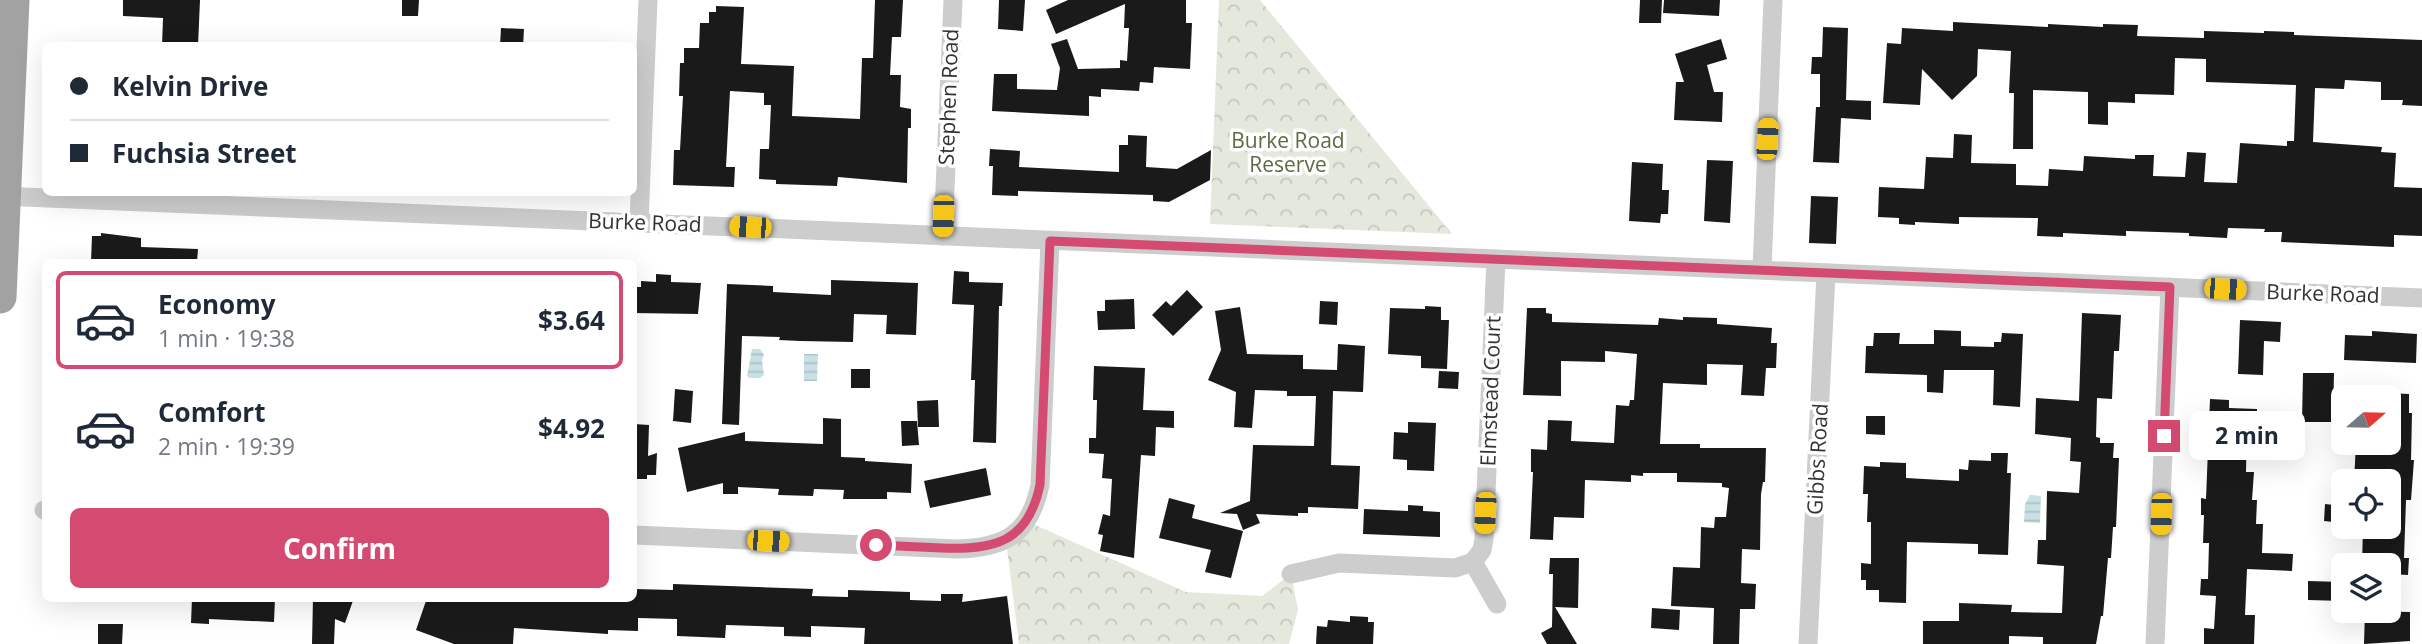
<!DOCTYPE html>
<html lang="en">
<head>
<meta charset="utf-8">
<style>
	:root { --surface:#fff; --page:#f2f2f3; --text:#1f2937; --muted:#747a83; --line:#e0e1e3; --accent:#d44a71 }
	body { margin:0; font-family:"Open Sans",sans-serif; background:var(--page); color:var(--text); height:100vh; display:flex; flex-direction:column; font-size:26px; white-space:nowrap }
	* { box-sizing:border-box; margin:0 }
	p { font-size:23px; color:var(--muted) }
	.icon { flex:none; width:38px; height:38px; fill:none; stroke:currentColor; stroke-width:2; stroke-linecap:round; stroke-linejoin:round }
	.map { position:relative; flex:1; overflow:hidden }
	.sheet { position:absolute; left:42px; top:259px; width:595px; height:343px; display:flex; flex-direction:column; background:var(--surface); border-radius:10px; box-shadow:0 7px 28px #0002 }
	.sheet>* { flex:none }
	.top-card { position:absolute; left:42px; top:42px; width:595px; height:154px; border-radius:10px; box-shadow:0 7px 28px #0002; display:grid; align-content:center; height:154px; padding:0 28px; background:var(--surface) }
	.needle { width:46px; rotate:70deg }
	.controls { position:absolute; left:2331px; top:385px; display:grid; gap:14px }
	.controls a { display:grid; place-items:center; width:70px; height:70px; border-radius:10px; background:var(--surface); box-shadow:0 7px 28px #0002; font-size:35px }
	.end { position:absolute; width:32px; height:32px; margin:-16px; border:9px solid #d44a71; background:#fff; box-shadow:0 0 0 4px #fff }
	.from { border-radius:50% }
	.bubble { position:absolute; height:49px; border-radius:10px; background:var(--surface); box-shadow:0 7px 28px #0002; font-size:23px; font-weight:700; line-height:49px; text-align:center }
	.car { position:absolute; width:21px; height:42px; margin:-21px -10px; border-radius:9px; box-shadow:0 0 5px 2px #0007; background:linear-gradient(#f5c518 24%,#345 0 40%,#f5c518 0 76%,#345 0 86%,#f5c518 0) }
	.top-card b { display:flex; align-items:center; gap:24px; height:66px; font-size:26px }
	.top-card b+b { border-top:2px solid var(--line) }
	.top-card i { width:18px; height:18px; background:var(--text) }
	ul { padding:12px 0 0; list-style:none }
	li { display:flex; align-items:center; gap:21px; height:98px; margin:0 14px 10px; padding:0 14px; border:4px solid transparent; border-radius:10px }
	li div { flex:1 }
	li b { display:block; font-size:26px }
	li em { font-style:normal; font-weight:700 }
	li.active { border-color:var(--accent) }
	li>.icon { width:63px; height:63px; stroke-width:1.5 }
	.button { display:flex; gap:14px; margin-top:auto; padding:14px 28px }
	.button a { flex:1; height:80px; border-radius:10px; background:var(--accent); color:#fff; font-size:28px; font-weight:700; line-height:80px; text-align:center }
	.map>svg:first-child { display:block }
</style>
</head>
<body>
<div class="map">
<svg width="2422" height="644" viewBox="0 0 2422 644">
	<defs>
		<pattern id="forest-crowns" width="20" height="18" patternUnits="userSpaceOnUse" patternTransform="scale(1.75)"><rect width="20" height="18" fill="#e5e8dd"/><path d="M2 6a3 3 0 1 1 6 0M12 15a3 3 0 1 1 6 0" fill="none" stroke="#c5c7be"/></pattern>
		<pattern id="water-rules" width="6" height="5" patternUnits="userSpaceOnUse" patternTransform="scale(1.75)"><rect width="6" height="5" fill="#c9e0e5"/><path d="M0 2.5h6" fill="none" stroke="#adc1c5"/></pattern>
	</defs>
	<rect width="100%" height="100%" fill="#fff"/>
	<g fill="url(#forest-crowns)">
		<path d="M1219,0H1260L1452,234L1210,224Z"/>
		<path d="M1026,521L1186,592L1262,596L1291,574L1298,610L1289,644H1019L1006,541Z"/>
	</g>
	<g fill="url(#water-rules)">
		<path d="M752,349H760L764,355L762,360L764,375L760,378H749L747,376Z"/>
		<path d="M804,354H818L817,381H804Z"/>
		<path d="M2030,495L2041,496L2040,523L2024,522L2025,504Z"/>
	</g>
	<g fill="#1a1a1a">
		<path d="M123,0H200L198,46H162L163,18L123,16Z"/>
		<path d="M402,0H419L418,16H402Z"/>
		<path d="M875,0H903L901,37H892L890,75H901L900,107L911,109V128H908L907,183L838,177L837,186L776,184V180L759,179L760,149H769L771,105H764V93L730,91L726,167H735L734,187L673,185L674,150H680L683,96H679L680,63H684V48H699L700,23H709V12H716V6L744,7L741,64L794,66L792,116L860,119L862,58H873Z"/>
		<path d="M999,0H1025L1023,31L998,29Z"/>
		<path d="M1068,0H1186V23H1192L1190,69L1154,67L1153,83L1140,82L1139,91L1101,89V97L1089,96V116L992,111L994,74H1017V89L1057,90L1060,68L1051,44L1067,39L1078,69L1120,68V60L1127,61L1129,28H1124L1125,4L1056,34L1046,10Z"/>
		<path d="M1640,0H1662L1661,23H1639Z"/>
		<path d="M1664,0H1720L1719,16L1663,13Z"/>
		<path d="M1953,22L2048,27V24L2103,27V24L2138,25L2137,36L2204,38V31L2264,33V31L2294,32V35L2422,40V106L2402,105L2403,100H2381V82L2345,80L2344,89L2315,88L2313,142L2382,147L2381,152L2396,153L2394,187L2422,188V236L2394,235V247L2281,242L2282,232H2264L2265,229L2228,228L2227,238L2189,236V233L2126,231V236L2063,233V237L2037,236L2038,218L1959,217V224L1915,222V225L1899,224V218L1878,217L1879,187L1924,189L1926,157L1953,158L1954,134L1972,135L1971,163L2016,164V185L2048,186L2049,169L2083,171L2084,156L2135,159V155H2154L2153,176L2185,177L2187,152L2206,153L2204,182L2237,183L2240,143L2287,146V141H2294L2296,85L2206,82V59L2175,58L2174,95L2135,94V103L2108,102V125L2088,124V92L2033,90V149H2013L2014,93H2009L2011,51L1978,49L1977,76L1952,100L1922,69L1920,105L1883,103L1887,43L1901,44L1902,28L1953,31Z"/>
		<path d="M1823,27L1848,28L1846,100L1871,101V120L1841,118L1839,163L1813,162L1816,107H1820V74H1811L1812,57H1822Z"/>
		<path d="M501,28L524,29L523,46H500Z"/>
		<path d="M1721,39L1727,59L1707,65L1714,92H1723L1722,122L1674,120L1676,82H1684L1675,54Z"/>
		<path d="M1128,135L1147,136L1146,167L1177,169L1211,150L1210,180L1169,202L1153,201V195L1018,191V196L992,195L993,166H989L990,149L1020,151L1019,167L1119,172V145H1128Z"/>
		<path d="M1707,160L1733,161L1730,223L1704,221Z"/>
		<path d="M1632,162L1663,164L1662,190H1669L1668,214H1661L1660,223L1629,221Z"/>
		<path d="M1811,196L1838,197L1836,244L1809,243Z"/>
		<path d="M101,233L141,238V247L198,249L197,262H91L92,236H101Z"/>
		<path d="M954,271L969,272V282L1003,283L1002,306H999L996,443L973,442L975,380H971L974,305L952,304Z"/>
		<path d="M656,274L671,275V282L701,283L698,314L634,313L635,287H641V281L656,282Z"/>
		<path d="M831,280L918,283L916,335L886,334L887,315L854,314L853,342L800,341L779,340L780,337L742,336L739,425L722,424L727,284L773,286V292L831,295Z"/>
		<path d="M1187,290L1203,307L1173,336L1152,315L1166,301L1171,306Z"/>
		<path d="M1134,299L1135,329L1098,330L1097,311H1105V300Z"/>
		<path d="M1320,301L1338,302L1337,325L1319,324Z"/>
		<path d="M1425,306L1441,307V320H1449L1447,369L1421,368V356L1388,354L1390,308L1425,309Z"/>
		<path d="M1240,307L1247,354L1303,355V369L1337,370L1338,344L1365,346L1363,392L1333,391L1331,465L1360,466L1358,509L1308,507V513H1298V516L1256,514L1260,523L1243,530L1237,514L1220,513L1250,501L1253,445L1314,446L1316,396H1287V391L1255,390L1252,428L1234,427L1236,392L1208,380L1221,350L1215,311Z"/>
		<path d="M1527,308H1546V313L1552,314V322L1658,325L1659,318L1683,320V317L1717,318V324L1772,328L1771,343H1777L1776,368H1766L1764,396L1741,395L1743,365L1707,364V385L1663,383L1660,444H1700V448H1766L1765,482H1763L1761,494L1760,550L1742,549L1741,583L1756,584L1755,609H1740L1739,644H1713L1714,608L1671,606L1673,567L1700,568L1701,527L1714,528L1715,517H1726L1729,488L1722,487V483L1677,482V473H1643V476L1631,475V482L1585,480L1584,518L1554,517L1553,540L1530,539L1533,472H1531V449L1547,450L1548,420L1572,421L1571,441L1614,443L1616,405L1629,406L1630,400H1634L1637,354L1605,351V362L1561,361V396L1523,395Z"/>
		<path d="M2082,313L2121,315L2119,351H2114L2112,399L2097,398L2096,437L2100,438V443H2114L2113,458H2119L2116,527H2113L2111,558H2108L2103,616H2101L2096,644H2043V637L2009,636V644H1923V621H1959V603L2012,605L2011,612L2062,613L2064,566L2037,564L2038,540H2046L2047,491L2079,493L2081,462L2070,461L2071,438L2035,434L2036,398L2079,401Z"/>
		<path d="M2240,320L2281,322L2280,342L2264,341L2263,375L2238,374Z"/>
		<path d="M1934,330L1961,331V346L1994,347V342H2001L2002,333L2023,334L2020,407L1993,405L1994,370H1944L1943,393L1927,392V375L1865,373L1866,346H1873L1874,333H1900L1899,344H1934Z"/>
		<path d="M2372,331L2417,334L2416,363L2344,360L2345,335L2372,336Z"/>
		<path d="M1094,366L1145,368L1143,410L1174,411V428L1156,427L1155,456L1141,455L1134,558L1100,551L1103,535L1098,534L1103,514L1110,516L1112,479L1102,478L1104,454L1089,453V438H1096L1097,400H1093Z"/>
		<rect x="851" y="369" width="19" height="19"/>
		<path d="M1439,371L1459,372L1458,389L1438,388Z"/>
		<path d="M2303,373H2334L2333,422H2302Z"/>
		<path d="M675,389L693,391L691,423L673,421Z"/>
		<path d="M2389,393L2409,394V413H2412L2411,460H2414L2411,500H2406L2404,558H2409L2408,575L2389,574V565H2362L2363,527H2389V481H2354L2356,443H2389Z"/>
		<path d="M2210,399L2229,400V408L2257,409V423H2247L2246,472H2254L2252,500H2257L2256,524H2263L2262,553L2293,554L2292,571L2247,569L2245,615H2255L2254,644H2204V628L2214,629L2216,596L2200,595L2201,579H2208L2209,543H2203L2204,515H2201V498L2206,499Z"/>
		<path d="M938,400L939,427H918L917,401Z"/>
		<path d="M1866,416H1885V435L1866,434Z"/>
		<path d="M823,418L841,419V457L865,458V461L912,464L911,493L887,492V499H843L844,490L814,489L813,496L778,495L779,489L738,487V494H723V483L687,492L678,448L745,432V441L823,444Z"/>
		<path d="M901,421H917L919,445L902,446Z"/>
		<path d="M1408,422L1436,423L1434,471L1407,470V460L1393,459L1394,432L1408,433Z"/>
		<path d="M634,424L649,425L648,456L657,453L656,475H647V479H634Z"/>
		<path d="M1991,453H2008L2007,473H2011L2008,555L1978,554V544L1907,542L1906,603L1879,602V590H1866V580H1861V563L1871,564V522H1867L1868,494H1863L1864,466L1880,467V462L1906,463V478L1959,481V469L1968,470L1969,460L1991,461Z"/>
		<path d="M986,468L991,495L930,508L924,481Z"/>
		<path d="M1169,498L1195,505L1192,518L1243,531L1231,578L1205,572L1211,550L1159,538Z"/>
		<path d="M2325,504L2343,506V523L2324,521Z"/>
		<path d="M1408,505L1423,506V511L1440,512V537L1363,534L1364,509L1408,511Z"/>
		<path d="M1550,558H1579L1578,608L1555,607L1577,644H1547L1541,633L1552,627L1553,574H1549Z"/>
		<path d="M2308,581L2343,582V601L2308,600Z"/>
		<path d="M673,584L813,589L812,596L848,597V590L910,592V600L941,601V594H963L962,602L1007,596L1013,644H864L865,628L811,626V637L784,636V627L726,625L725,638L677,636V619L638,618V631L608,630V634L514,628L513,644H454L416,630L427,598H634V589L673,590Z"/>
		<path d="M192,598H275L274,622L209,619V624L191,623Z"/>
		<path d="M313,598H354L345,623L335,619L334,644H312Z"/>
		<path d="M1652,608L1680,610L1679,630L1651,628Z"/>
		<path d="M2365,611L2410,612V641L2364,644Z"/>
		<path d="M1350,616L1368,617V622H1374L1373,644H1316L1317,626L1327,627L1328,620L1350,622Z"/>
		<path d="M98,624H123L122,644H98Z"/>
	</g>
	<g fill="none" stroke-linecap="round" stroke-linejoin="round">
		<g stroke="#cdcdcd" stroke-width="19">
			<path d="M0,196L2422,298"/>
			<path d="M639,222L648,0"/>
			<path d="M943,236L953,0"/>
			<path d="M1762,269L1773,0"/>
			<path d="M44,510H46"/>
			<path d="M634,535L957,549C1005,548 1030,534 1040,485L1050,241"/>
			<path d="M1473,562L1497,604"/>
			<path d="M1291,574L1339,563L1455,568L1473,562L1482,550L1484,539L1496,259"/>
			<path d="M1808,644L1826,273"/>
			<path d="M2155,644L2170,287"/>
		</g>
		<path stroke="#a2a2a2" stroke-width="33" d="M0,297L13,0"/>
	</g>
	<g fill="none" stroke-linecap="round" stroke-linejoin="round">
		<path stroke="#d44a71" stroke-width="9" d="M876,545C898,546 920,547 942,548C995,550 1028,542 1040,485L1050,241L2170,287L2164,436"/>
	</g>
	<g text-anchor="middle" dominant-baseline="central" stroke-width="7" stroke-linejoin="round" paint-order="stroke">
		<g font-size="21" fill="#333" stroke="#fff">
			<text transform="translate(948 97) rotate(-88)">Stephen Road</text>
			<text transform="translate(645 222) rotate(2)">Burke Road</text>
			<text transform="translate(2323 293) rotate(2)">Burke Road</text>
			<text transform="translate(1490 391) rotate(-88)">Elmstead Court</text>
			<text transform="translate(1817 459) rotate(-87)">Gibbs Road</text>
		</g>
		<g font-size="21" fill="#5e6b44" stroke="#fff">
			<text x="1288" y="140">Burke Road<tspan x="1288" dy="24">Reserve</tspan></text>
		</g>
	</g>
</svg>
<div class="controls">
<a><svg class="needle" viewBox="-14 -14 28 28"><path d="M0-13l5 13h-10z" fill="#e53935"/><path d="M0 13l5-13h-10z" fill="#747a83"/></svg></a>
<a><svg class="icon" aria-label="locate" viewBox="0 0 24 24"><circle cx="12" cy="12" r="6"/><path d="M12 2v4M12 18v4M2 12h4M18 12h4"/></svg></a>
<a><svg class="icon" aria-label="layers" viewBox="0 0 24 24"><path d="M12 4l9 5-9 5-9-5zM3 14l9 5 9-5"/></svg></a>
</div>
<i class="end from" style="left:876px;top:545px"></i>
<i class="end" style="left:2164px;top:436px"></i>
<div class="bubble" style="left:2189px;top:411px;width:116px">2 min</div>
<i class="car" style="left:1767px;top:139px;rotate:3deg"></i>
<i class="car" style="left:943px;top:216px;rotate:182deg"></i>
<i class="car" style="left:750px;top:227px;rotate:273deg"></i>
<i class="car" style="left:2225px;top:289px;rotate:93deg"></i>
<i class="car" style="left:1485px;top:513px;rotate:183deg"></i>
<i class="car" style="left:2161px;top:514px;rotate:182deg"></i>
<i class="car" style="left:768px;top:541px;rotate:93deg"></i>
<div class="top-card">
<b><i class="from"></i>Kelvin Drive</b>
<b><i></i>Fuchsia Street</b>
</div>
<section class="sheet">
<ul>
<li class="active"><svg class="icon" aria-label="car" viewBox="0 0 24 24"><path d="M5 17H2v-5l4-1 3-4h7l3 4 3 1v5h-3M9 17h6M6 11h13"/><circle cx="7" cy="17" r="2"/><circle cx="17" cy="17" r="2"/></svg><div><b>Economy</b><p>1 min · 19:38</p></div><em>$3.64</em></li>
<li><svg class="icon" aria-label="car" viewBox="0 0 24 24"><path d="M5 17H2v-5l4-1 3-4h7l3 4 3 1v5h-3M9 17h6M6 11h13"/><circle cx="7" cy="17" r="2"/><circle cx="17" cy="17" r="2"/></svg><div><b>Comfort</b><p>2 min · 19:39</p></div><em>$4.92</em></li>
</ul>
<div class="button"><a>Confirm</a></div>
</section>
</div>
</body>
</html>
